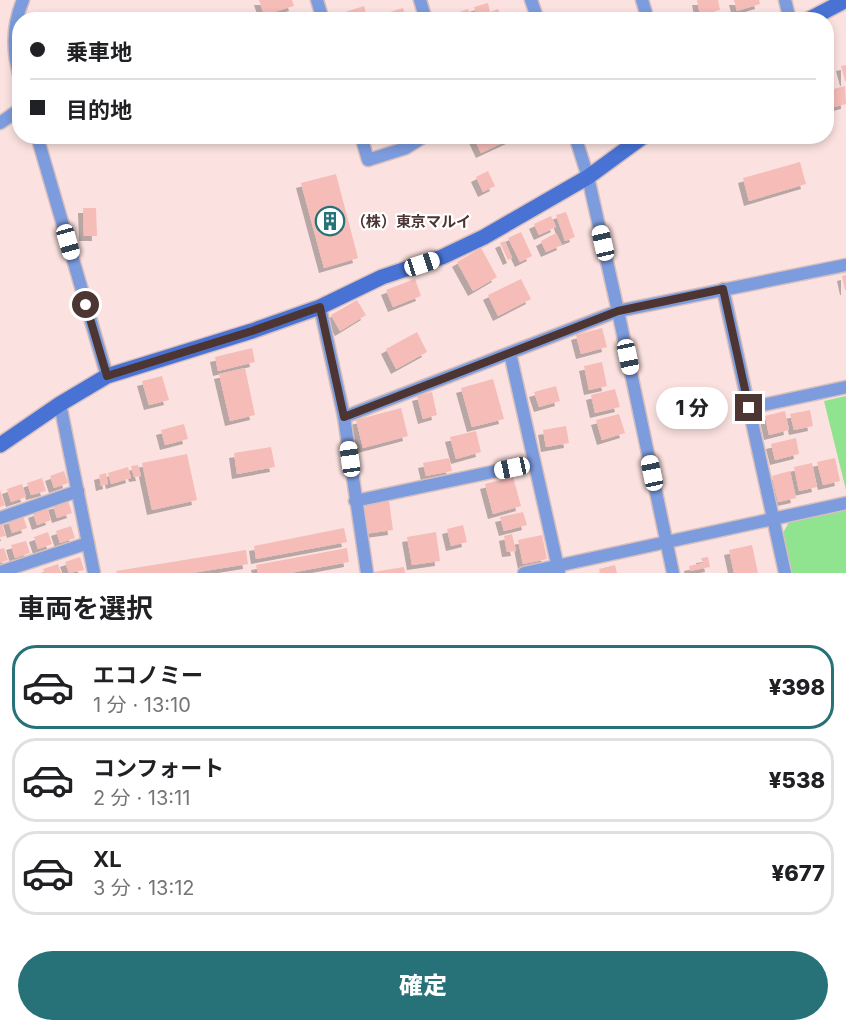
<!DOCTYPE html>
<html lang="ja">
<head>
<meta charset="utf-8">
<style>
	:root { --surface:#fff; --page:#f6f6f6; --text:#202124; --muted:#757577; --line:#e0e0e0; --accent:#277178 }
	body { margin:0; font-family:Inter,"Noto Sans JP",sans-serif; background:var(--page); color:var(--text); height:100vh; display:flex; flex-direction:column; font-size:22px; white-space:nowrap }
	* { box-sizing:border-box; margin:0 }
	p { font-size:20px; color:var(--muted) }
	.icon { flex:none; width:33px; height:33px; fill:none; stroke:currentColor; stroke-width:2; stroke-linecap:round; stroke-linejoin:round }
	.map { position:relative; height:573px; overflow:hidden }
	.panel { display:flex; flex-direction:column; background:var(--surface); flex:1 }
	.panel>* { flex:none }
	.guide { position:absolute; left:12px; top:12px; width:822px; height:132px; border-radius:24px; box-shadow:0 3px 9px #0003; display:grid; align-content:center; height:132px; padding:0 18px; background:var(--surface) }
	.end { position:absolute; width:27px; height:27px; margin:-14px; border:8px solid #4c3533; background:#fff; box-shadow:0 0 0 3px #fff }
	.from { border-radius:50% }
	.bubble { position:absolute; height:42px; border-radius:21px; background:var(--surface); box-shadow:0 3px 9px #0003; font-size:20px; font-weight:800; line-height:42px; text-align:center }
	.car { position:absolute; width:18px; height:36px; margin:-18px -9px; border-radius:8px; box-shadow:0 0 4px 2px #0007; background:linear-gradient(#fff 24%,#345 0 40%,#fff 0 76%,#345 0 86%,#fff 0) }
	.guide b { display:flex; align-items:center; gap:21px; height:57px; font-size:22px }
	.guide b+b { border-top:2px solid var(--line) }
	.guide i { width:15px; height:15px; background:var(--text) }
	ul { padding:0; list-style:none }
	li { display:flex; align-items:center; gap:18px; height:84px; margin:0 12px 9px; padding:0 6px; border:3px solid var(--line); border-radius:24px }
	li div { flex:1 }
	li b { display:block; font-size:22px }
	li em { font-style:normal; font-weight:800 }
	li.current { border-color:var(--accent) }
	li>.icon { width:54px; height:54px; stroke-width:1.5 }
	h2 { padding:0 18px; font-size:27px; line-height:72px }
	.primary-button { display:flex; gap:12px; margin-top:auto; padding:12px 18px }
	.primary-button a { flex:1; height:69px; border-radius:36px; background:var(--accent); color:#fff; font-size:24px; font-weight:800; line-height:69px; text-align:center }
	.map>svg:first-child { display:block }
</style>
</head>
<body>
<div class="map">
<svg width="846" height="573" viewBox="0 0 846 573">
	<defs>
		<filter id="shadow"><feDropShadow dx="-5" dy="5" stdDeviation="0" flood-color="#0004"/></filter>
	</defs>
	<rect width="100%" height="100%" fill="#fbe2e0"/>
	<g fill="#90e38f">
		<path d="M846,396V490L824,401Z"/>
		<path d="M846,510V573H792L783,533L789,522Z"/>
	</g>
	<g fill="#f6bcb7" filter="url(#shadow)">
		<path d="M259,0H292L294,6L264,15Z"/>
		<path d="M697,0H718L720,10L700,15Z"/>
		<path d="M734,0H759L760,4L737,11Z"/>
		<path d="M488,3L490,12L498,9L502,20H478L474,7Z"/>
		<path d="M364,6L368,20H344L342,13Z"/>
		<path d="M403,8L407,20H382L380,15Z"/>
		<path d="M468,9L472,20H438V19Z"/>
		<path d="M760,12L762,20H738V19Z"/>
		<path d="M846,65V81H845L841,66Z"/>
		<path d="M845,86L846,104L826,109V91Z"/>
		<path d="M473,136H512L513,138L481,153Z"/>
		<path d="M800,162L806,184L749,201L743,178Z"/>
		<path d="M488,171L495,186L483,192L476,177Z"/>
		<path d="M336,174L358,258L324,268L301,183Z"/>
		<path d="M83,208H96L97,236H84Z"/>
		<path d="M566,212L575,237L565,241L556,215Z"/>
		<path d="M551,216L556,227L539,235L534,224Z"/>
		<path d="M521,232L532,256L520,262L508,238Z"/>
		<path d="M556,233L562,245L546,252L541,241Z"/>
		<path d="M505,241L512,258L508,260L500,243Z"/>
		<path d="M481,248L497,277L473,291L457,262Z"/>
		<path d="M846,275V290H845L842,276Z"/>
		<path d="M415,279L421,296L393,307L386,290Z"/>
		<path d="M521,279L531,299L498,316L488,295Z"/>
		<path d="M357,300L366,315L340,331L331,315Z"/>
		<path d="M602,328L607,347L581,354L576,335Z"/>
		<path d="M417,332L427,352L396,369L386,349Z"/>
		<path d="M252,348L255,362L218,371L215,357Z"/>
		<path d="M602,362L607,386L589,390L584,366Z"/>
		<path d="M245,368L255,415L230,421L219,374Z"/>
		<path d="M162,376L169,400L149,405L142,381Z"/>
		<path d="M493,379L504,419L472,427L461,388Z"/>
		<path d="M556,386L560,401L539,407L534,392Z"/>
		<path d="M615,389L620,407L595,413L591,395Z"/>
		<path d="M432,392L437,415L423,419L417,396Z"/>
		<path d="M401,408L408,436L363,448L356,420Z"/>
		<path d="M810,410L813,426L794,430L790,414Z"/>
		<path d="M785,411L789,430L769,435L765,416Z"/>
		<path d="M619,414L625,433L602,440L596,420Z"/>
		<path d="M184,424L188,439L165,445L161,430Z"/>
		<path d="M566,426L569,443L546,447L543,430Z"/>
		<path d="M476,431L481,452L456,459L450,437Z"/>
		<path d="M796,438L799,454L775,460L771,444Z"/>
		<path d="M271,447L275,467L237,474L234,453Z"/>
		<path d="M187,454L197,500L152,510L142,463Z"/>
		<path d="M449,458L452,471L426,476L423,463Z"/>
		<path d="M835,458L840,481L823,485L817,462Z"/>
		<path d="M812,463L817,487L799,491L794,467Z"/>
		<path d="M138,465L141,476L134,477L131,466Z"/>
		<path d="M128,467L131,478L111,484L108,473Z"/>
		<path d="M64,471L68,483L54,488L50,476Z"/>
		<path d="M790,471L796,498L778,502L772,476Z"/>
		<path d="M106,473L108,484L101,486L99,475Z"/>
		<path d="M513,477L521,506L493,514L485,484Z"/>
		<path d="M42,478L46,491L31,495L27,483Z"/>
		<path d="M22,484L26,497L11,502L7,489Z"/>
		<path d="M0,490L5,505L0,507Z"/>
		<path d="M68,501L72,513L57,518L53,505Z"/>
		<path d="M389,501L393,530L364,534L360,506Z"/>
		<path d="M47,508L51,520L37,525L33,513Z"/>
		<path d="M523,512L527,525L504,531L500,517Z"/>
		<path d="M23,516L27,528L12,533L8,520Z"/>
		<path d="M0,519L6,536L0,537Z"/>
		<path d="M463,525L467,542L451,546L447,529Z"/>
		<path d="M71,526L75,538L60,543L56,531Z"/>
		<path d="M344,528L347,542L256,559L254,546Z"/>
		<path d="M48,532L52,544L38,549L34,537Z"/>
		<path d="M436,532L440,561L412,565L407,537Z"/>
		<path d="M512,534L516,551L507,552L504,536Z"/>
		<path d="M542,535L547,559L523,564L518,540Z"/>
		<path d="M26,541L30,553L15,558L11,545Z"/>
		<path d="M752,545L758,573H734L729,550Z"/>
		<path d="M4,548L8,560L0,563V549Z"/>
		<path d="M347,548L349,562L290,573H258L256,565Z"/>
		<path d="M246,550L248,564L192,573H117L116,571Z"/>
		<path d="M80,557L84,570L69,573L65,562Z"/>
		<path d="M708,557L710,567L690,571L689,566L703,563L701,558Z"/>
		<path d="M58,564L61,573H45L43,569Z"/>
		<path d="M615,565L617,573H600L599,569Z"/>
		<path d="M404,567L405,573H373V572Z"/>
	</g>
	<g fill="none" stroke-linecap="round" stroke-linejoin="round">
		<g stroke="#d8bfbd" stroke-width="15">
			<g id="street">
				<path d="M317,0L323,20"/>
				<path d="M420,0L426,20"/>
				<path d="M531,0L538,20"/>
				<path d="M642,0L646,13L643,20"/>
				<path d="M785,0L790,20"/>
				<path d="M20,78C12,51 12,26 23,0"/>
				<path d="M0,123L20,109"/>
				<path d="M37,136L107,376"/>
				<path d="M361,136L368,160L406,148L425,136"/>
				<path d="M575,136L588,177L618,311L673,573"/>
				<path d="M723,289L785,573"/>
				<path d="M320,307L344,417L367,573"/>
				<path d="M510,353L559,572"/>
				<path d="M60,404L94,573"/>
				<path d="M749,408L846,387"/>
				<path d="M344,417L618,311L846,265"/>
				<path d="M355,501L534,463"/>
				<path d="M0,518L78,491"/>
				<path d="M0,572L88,543"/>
				<path d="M524,573L846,503"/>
			</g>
		</g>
		<g stroke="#d8bfbd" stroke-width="18">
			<g id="secondary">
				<path d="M808,20L846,0"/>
				<path d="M0,445L60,404L107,376L252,331L320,307L382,277L442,257L484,237L588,177L644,136"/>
			</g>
		</g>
		<use href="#street" stroke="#7c9cde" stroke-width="12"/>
		<use href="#secondary" stroke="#4873d4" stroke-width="15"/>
	</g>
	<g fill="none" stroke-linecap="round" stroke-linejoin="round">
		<path stroke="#4c3533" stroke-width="8" d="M86,305L107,376L252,331L320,307L344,417L618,311L723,289L749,408"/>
	</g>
	<defs>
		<g id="building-ring" transform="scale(1.5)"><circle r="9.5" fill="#fff" stroke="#277178" stroke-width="1.5"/><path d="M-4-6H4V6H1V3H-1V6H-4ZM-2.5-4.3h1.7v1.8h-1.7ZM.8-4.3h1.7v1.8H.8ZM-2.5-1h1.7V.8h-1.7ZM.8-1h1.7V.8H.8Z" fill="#277178"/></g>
	</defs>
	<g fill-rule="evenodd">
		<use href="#building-ring" x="330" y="221"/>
	</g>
	<g text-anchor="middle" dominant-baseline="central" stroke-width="4.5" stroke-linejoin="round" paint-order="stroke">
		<g font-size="15" font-weight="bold" fill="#4c3533" stroke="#fff" text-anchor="start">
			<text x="351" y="221">（株）東京マルイ</text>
		</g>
	</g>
</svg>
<i class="end from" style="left:86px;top:305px"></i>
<i class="end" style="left:749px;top:408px"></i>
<div class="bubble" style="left:656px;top:387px;width:72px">1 分</div>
<i class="car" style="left:68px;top:242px;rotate:164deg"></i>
<i class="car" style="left:603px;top:243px;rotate:347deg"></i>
<i class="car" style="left:422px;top:264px;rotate:72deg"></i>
<i class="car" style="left:628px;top:357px;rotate:168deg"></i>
<i class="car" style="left:350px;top:459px;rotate:352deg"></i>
<i class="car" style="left:512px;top:468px;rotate:258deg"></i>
<i class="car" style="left:652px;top:473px;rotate:348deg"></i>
<div class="guide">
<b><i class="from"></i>乗車地</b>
<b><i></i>目的地</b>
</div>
</div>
<section class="panel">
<h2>車両を選択</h2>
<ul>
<li class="current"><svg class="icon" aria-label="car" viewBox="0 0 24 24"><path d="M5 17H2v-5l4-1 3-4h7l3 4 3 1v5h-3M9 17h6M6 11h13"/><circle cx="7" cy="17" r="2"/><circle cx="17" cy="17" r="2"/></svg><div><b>エコノミー</b><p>1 分 · 13:10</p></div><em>¥398</em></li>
<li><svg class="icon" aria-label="car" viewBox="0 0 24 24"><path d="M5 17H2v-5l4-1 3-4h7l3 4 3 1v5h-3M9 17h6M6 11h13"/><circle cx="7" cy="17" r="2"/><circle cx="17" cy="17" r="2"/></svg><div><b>コンフォート</b><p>2 分 · 13:11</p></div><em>¥538</em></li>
<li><svg class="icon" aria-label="car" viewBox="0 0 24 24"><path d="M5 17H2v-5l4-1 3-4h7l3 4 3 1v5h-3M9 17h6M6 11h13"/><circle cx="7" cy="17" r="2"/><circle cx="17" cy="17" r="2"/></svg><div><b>XL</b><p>3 分 · 13:12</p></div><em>¥677</em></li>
</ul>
<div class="primary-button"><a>確定</a></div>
</section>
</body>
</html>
